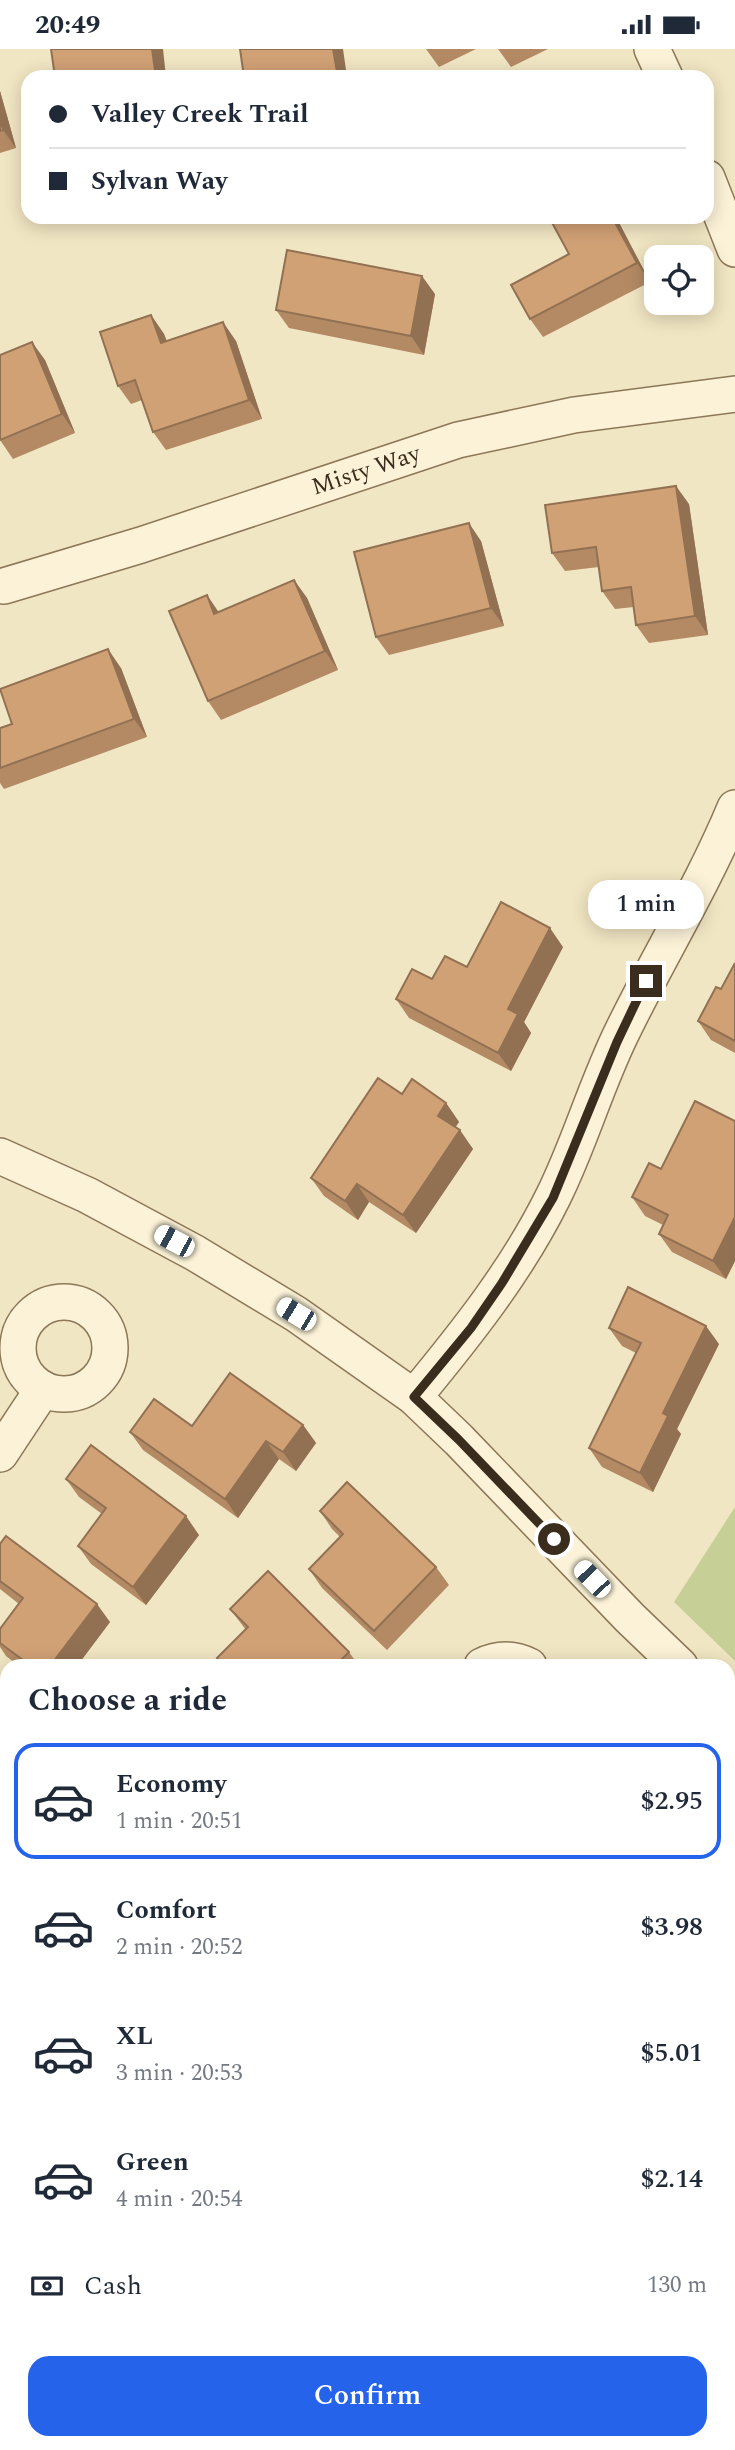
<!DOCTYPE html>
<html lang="en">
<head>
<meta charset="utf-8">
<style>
	:root { --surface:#fff; --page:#f2f2f3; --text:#1f2937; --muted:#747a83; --line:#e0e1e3; --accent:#2563eb }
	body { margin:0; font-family:Spectral,serif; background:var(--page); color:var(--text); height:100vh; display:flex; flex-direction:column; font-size:26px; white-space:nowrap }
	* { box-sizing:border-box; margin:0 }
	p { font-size:23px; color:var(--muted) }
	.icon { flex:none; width:38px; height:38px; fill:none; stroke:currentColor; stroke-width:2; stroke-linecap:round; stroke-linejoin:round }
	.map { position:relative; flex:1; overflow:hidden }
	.details { position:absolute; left:0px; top:1610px; width:735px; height:791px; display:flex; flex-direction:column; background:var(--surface); border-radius:21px 21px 0 0; box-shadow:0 4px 18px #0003 }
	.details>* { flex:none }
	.top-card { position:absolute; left:21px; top:21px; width:693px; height:154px; border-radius:21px; box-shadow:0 4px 18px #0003; display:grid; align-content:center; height:154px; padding:0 28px; background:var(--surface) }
	.buttons { position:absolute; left:644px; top:196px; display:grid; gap:14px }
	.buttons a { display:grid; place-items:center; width:70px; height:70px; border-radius:14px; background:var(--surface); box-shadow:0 4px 18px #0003; font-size:35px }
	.end { position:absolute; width:32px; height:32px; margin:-16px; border:9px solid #3b2d1d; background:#fff; box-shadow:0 0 0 4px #fff }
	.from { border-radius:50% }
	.bubble { position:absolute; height:49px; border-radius:21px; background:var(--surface); box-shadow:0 4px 18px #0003; font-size:23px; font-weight:600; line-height:49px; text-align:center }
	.car { position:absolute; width:21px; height:42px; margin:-21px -10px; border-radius:9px; box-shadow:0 0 5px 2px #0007; background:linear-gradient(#fff 24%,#345 0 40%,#fff 0 76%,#345 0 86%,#fff 0) }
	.top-card b { display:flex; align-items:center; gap:24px; height:66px; font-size:26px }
	.top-card b+b { border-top:2px solid var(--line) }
	.top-card i { width:18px; height:18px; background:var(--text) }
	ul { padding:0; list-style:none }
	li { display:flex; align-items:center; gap:21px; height:116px; margin:0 14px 10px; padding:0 14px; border:4px solid transparent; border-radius:21px }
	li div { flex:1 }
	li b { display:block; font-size:26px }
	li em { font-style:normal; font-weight:600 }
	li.active { border-color:var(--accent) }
	li>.icon { width:63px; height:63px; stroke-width:1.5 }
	h2 { padding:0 28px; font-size:32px; line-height:84px }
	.pay { display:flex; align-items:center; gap:18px; height:77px; padding:0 28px; font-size:26px }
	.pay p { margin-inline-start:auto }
	.cta { display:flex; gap:14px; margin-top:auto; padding:14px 28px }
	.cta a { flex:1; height:80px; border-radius:21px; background:var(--accent); color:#fff; font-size:28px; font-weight:600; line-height:80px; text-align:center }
	.status { display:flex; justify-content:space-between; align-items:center; height:49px; padding:0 35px; background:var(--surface); direction:ltr }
	.status svg { height:19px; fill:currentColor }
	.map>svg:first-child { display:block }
</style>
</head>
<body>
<div class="status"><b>20:49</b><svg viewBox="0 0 49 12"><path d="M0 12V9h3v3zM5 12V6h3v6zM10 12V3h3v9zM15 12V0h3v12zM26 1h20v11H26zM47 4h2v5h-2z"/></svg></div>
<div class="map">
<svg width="735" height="2401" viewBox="0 0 735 2401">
	<rect width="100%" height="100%" fill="#f1e6c3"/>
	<g fill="#c6d096">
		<path d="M735,1458V1612L674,1553Z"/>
		<path d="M0,2266L7,2273V2394H125L132,2401H0Z"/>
	</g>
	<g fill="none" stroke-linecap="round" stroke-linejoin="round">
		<g stroke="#8c7758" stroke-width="38">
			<g id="street">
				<path d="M652,0L665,28"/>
				<path d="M707,129L735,200"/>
				<path id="s1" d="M4,537L141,496L458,391L574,366L735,345"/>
				<path d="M0,1107L87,1146L195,1204L296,1265L414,1348L459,1391L630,1569L680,1617"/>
				<circle cx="64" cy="1299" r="46"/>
				<path d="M414,1348C466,1285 517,1221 553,1148C580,1094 596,1035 623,981C659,907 703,836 735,759"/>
				<path d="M0,1405L43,1340"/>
				<path d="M482,1617C498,1609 513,1609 529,1617"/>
				<path d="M728,1663L735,1670"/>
				<path d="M0,1870L7,1877"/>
				<path d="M728,2138L735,2133"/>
				<path d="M513,2394L520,2401"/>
			</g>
		</g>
		<use href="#street" stroke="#fbf2d7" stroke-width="35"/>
	</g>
	<g fill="#b48a65">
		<path d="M426,0H476L439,18Z"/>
		<path d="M498,0H548L511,18Z"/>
		<path d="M0,42L16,99L0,104Z"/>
		<path d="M616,168L650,233L543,288L530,270L569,205Z"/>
		<path d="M435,245L424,306L289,279L276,261Z"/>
		<path d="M151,266L164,285L167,292H236L262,370L166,401L153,383L142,351L131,355L118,337Z"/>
		<path d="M45,311L75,384L13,410L0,391Z"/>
		<path d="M689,455L708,586L649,594L636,576L634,558L615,560L602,542L599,518L565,522L552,504Z"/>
		<path d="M481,492L504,577L389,606L376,588Z"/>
		<path d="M294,531L307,549L338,621L221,671L208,652Z"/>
		<path d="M121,619L147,688L4,740L0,734V679L12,675Z"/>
		<path d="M563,898L524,973L531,984L511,1022L409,969L396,950L432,930L467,918Z"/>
		<path d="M735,914V1004L711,991L698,972L721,940Z"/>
		<path d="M402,1045L446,1054L459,1073L455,1078L473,1100L416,1184L369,1153L358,1171L324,1147L311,1129Z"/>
		<path d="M735,1072V1212L726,1230L672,1203L659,1185L663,1176L645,1167L632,1148L661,1120Z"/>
		<path d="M609,1279L719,1295L677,1380L681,1385L653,1443L602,1418L589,1399L636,1304L622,1297Z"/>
		<path d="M303,1376L316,1394L296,1422L279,1410L238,1469L143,1401L130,1383L192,1377Z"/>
		<path d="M66,1430L199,1486L146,1556L91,1515L78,1497L102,1465L79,1448Z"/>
		<path d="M320,1462L436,1518L449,1536L387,1601L322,1539L309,1520L340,1488L332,1480Z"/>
		<path d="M0,1495L110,1573L77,1617H19L6,1607L0,1598V1580L19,1555L0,1540Z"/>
		<path d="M230,1560L349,1603L359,1617H223L217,1609L246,1581Z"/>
		<path d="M728,1982L735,1992V2001L728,2006Z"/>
		<path d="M7,2062V2180L0,2173V2070Z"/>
		<path d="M735,2257V2359L728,2353V2264Z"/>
		<path d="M728,2386L731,2391L722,2401H597L590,2394H728Z"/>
		<path d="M171,2394H200L193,2401H178Z"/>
	</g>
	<g fill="#927153">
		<path d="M152,0H163L166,28H156Z"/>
		<path d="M333,0H343L347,28H338Z"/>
		<path d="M0,42L16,99L3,81L0,69Z"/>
		<path d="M612,168H616L650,233L637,214Z"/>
		<path d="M422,227L435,245L424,306L411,287Z"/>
		<path d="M151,266L164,285L174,313L161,294Z"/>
		<path d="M223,273L236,292L262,370L249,351Z"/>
		<path d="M32,293L45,311L75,384L62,365Z"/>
		<path d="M676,437L689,455L708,586L695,567Z"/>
		<path d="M469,474L481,492L504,577L491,559Z"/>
		<path d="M294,531L307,549L338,621L325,602Z"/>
		<path d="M207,546L220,565H214Z"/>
		<path d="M108,600L121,619L147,688L134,670Z"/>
		<path d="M550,879L563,898L524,973L531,984L511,1022L498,1004L508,960Z"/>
		<path d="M446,1054L459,1073L451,1085L438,1067Z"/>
		<path d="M460,1081L473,1100L416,1184L403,1166Z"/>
		<path d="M357,1135L369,1153L358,1171L345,1152Z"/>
		<path d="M735,1168V1212L726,1230L713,1212Z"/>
		<path d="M706,1277L719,1295L677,1380L681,1385L653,1443L640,1424L663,1364Z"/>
		<path d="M303,1376L316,1394L296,1422L283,1403Z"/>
		<path d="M266,1392L279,1410L238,1469L225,1450Z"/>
		<path d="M186,1467L199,1486L146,1556L133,1538Z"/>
		<path d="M97,1555L110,1573L77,1617H50Z"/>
		<path d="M5,1654L7,1657V1687L0,1696V1660Z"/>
	</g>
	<g fill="#d1a176" stroke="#927153" stroke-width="2">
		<path d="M51,0H152L156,28H55Z"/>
		<path d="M240,0H333L338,28H244Z"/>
		<path d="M0,69L3,81L0,82Z"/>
		<path d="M549,168H612L637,214L530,270L511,236L569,205Z"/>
		<path d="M287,201L422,227L411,287L276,261Z"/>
		<path d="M151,266L161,294L223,273L249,351L153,383L135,331L118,337L100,283Z"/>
		<path d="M32,293L62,365L0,391V306Z"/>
		<path d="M676,437L695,567L636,576L631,538L602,542L596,498L552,504L545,456Z"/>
		<path d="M469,474L491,559L376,588L354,503Z"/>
		<path d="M294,531L325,602L208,652L169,562L207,546L214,565Z"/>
		<path d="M108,600L134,670L0,719V679L12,675L0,640Z"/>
		<path d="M501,853L550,879L508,960L518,965L498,1004L396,950L412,920L432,930L445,907L467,918Z"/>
		<path d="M735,914V992L698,972L716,938L721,940Z"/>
		<path d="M378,1029L402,1045L412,1030L446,1054L438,1067L460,1081L403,1166L357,1135L345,1152L311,1129Z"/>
		<path d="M695,1052L735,1072V1168L713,1212L659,1185L668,1166L632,1148L649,1114L661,1120Z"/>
		<path d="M628,1238L706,1277L663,1364L668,1367L640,1424L589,1399L641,1294L609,1279Z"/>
		<path d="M230,1324L303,1376L283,1403L266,1392L225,1450L130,1383L154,1350L192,1377Z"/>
		<path d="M91,1396L186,1467L133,1538L78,1497L106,1459L66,1430Z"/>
		<path d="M347,1433L436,1518L374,1582L309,1520L343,1485L320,1462Z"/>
		<path d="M6,1487L97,1555L50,1617H31L0,1594V1580L23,1549L0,1532V1495Z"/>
		<path d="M268,1522L349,1603L335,1617H225L217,1609L248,1578L230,1560Z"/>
		<path d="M0,1650L5,1654L0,1660Z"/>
		<path d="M735,1858V1918L728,1908V1863Z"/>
		<path d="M7,2062V2173L0,2166V2070Z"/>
		<path d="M735,2257V2353L728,2347V2264Z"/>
		<path d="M213,2394H306L313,2401H207Z"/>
		<path d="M596,2394H698L691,2401H603Z"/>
	</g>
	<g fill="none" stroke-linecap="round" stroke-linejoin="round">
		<path stroke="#3b2d1d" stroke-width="9" d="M554,1490L459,1391L414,1348L471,1279L502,1234L553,1149L617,993L646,932"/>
	</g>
	<g text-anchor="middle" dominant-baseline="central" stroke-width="6" stroke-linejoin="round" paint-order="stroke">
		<g font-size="24" fill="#3b2d1d" stroke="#f8efd3">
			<text stroke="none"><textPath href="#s1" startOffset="380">Misty Way</textPath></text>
		</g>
	</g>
</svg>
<div class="buttons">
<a><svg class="icon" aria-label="locate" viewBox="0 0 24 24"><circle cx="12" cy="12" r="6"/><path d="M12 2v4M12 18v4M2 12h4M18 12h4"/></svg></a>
</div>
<i class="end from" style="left:554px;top:1490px"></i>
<i class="end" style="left:646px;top:932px"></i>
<div class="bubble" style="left:588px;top:831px;width:116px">1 min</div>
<i class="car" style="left:174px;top:1192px;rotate:298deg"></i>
<i class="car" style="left:296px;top:1265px;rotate:301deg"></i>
<i class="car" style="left:592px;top:1530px;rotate:316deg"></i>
<div class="top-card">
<b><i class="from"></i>Valley Creek Trail</b>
<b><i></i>Sylvan Way</b>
</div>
<section class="details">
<h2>Choose a ride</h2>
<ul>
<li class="active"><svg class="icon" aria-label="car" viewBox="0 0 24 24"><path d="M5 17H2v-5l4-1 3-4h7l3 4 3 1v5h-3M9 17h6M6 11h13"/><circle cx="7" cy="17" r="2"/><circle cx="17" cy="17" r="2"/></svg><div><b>Economy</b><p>1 min · 20:51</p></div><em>$2.95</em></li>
<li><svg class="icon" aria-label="car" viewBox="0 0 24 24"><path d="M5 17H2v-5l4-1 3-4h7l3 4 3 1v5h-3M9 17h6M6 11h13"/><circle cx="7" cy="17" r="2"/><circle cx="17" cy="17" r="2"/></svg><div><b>Comfort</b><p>2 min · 20:52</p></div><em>$3.98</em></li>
<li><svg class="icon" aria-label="car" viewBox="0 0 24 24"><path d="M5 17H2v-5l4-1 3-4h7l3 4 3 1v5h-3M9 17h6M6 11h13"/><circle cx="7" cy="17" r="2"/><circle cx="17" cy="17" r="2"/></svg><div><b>XL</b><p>3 min · 20:53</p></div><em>$5.01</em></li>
<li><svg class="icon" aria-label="car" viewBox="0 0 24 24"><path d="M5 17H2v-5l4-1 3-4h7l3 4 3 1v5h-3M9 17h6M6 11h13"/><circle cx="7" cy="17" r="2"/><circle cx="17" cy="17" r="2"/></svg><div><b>Green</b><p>4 min · 20:54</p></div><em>$2.14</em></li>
</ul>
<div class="pay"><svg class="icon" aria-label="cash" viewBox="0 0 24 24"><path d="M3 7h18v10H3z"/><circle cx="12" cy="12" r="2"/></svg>Cash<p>130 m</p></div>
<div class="cta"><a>Confirm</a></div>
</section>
</div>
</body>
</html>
